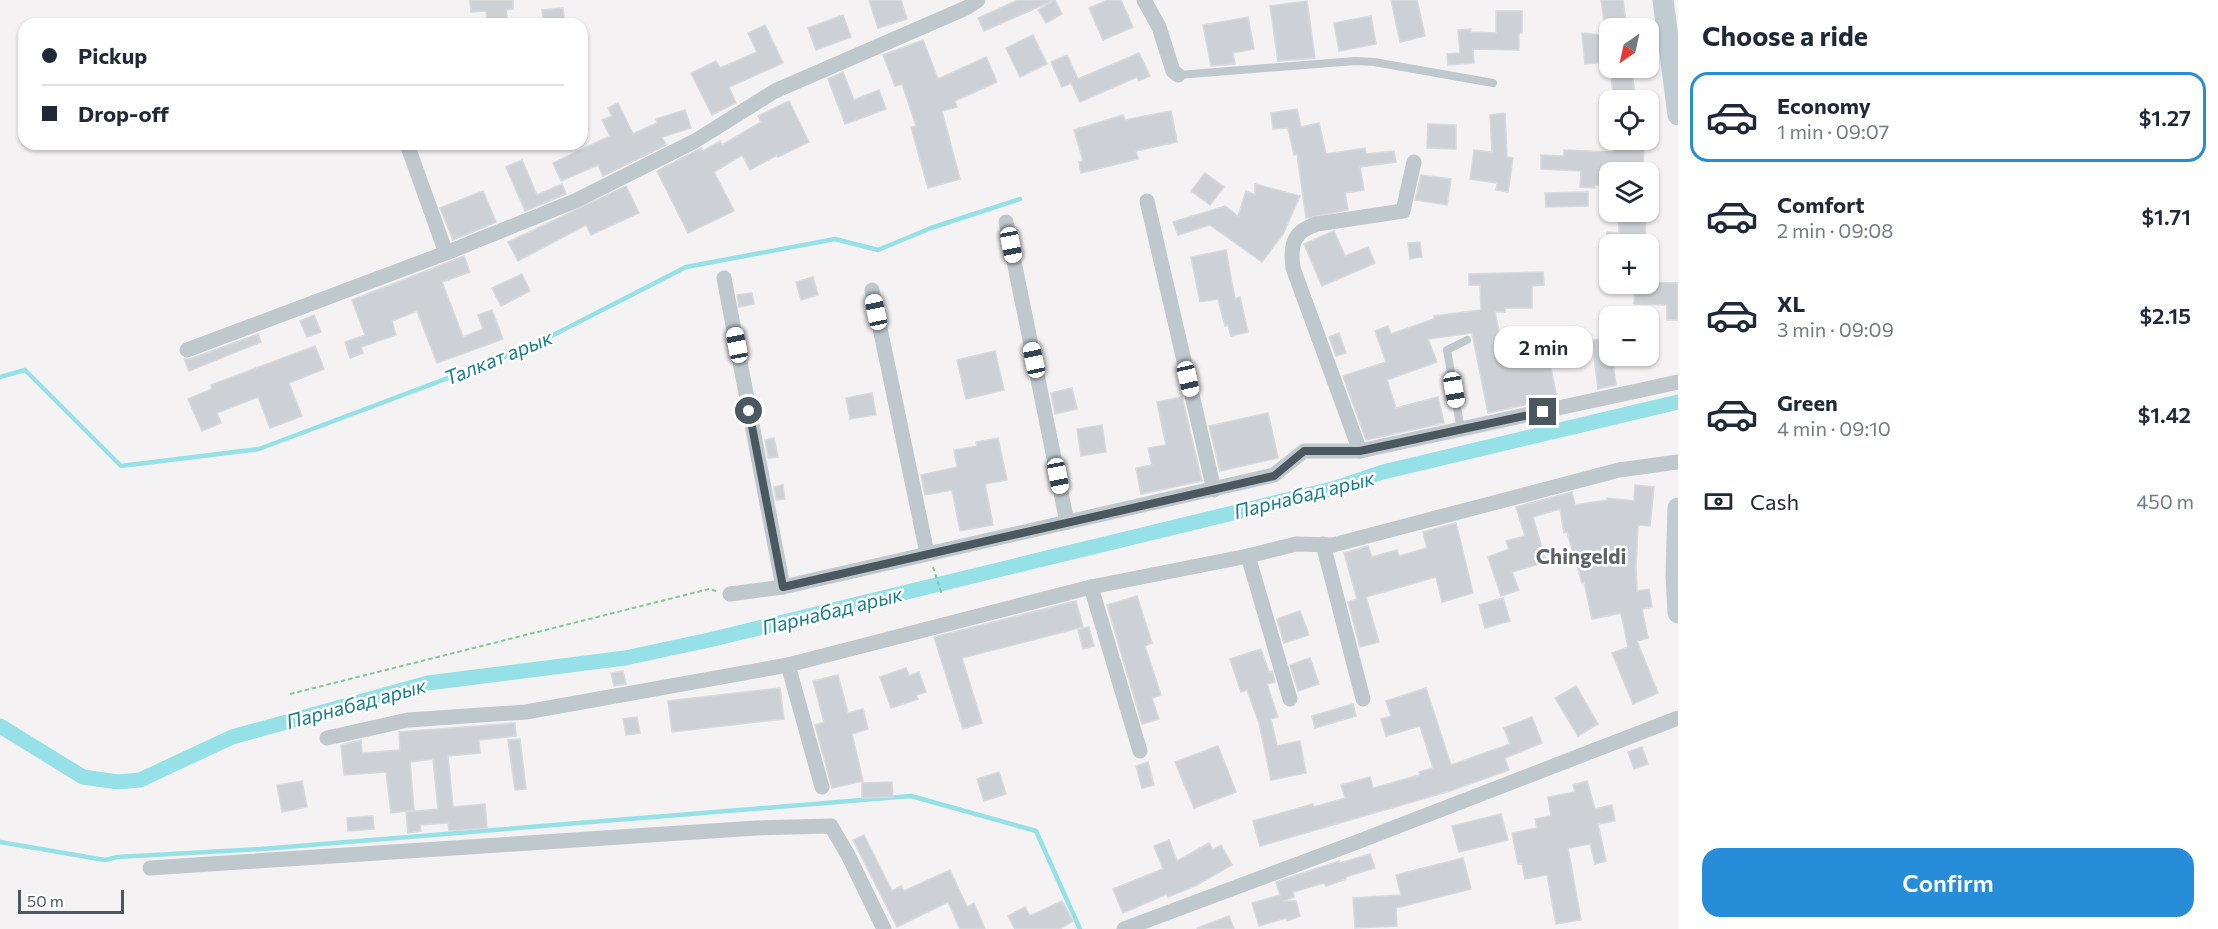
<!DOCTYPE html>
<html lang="en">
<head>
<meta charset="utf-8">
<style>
	:root { --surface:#fff; --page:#f2f2f3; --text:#1f2937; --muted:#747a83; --line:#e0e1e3; --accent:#288dd9 }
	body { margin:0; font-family:Commissioner,sans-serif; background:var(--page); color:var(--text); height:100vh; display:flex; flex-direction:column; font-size:22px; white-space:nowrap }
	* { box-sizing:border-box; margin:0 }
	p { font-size:20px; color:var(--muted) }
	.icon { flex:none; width:33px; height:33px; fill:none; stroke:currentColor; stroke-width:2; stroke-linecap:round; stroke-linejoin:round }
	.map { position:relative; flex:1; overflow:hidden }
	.details { display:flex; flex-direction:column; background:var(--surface); width:540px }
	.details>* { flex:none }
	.top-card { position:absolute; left:18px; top:18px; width:570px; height:132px; border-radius:18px; box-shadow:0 2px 4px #0004; display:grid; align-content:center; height:132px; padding:0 24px; background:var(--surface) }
	.needle { width:39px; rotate:214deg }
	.tools { position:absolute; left:1599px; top:18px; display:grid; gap:12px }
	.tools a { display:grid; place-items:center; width:60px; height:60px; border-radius:12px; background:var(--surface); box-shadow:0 2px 4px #0004; font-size:30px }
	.scale { position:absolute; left:18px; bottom:15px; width:106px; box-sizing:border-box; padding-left:6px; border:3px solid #4b585f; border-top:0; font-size:16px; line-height:21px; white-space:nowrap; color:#4b585f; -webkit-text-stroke:4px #fff; paint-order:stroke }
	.end { position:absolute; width:27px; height:27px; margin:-14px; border:8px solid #4b585f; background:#fff; box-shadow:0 0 0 3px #fff }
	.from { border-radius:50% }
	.bubble { position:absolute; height:42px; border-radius:18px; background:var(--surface); box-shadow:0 2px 4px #0004; font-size:20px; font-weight:600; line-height:42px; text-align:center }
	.car { position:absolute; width:18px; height:36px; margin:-18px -9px; border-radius:8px; box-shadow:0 0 4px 2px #0007; background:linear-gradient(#fff 24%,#345 0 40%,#fff 0 76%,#345 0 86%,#fff 0) }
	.top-card b { display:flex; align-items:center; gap:21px; height:57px; font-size:22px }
	.top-card b+b { border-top:2px solid var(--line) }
	.top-card i { width:15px; height:15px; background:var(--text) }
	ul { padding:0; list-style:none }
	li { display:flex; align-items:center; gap:18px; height:90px; margin:0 12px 9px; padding:0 12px; border:3px solid transparent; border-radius:18px }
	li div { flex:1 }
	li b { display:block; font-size:22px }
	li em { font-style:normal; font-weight:600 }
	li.active { border-color:var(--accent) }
	li>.icon { width:54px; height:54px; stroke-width:1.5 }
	h2 { padding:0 24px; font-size:27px; line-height:72px }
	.pay { display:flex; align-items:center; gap:15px; height:66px; padding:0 24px; font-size:22px }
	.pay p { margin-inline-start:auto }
	.cta { display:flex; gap:12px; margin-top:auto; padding:12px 24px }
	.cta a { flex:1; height:69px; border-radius:18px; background:var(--accent); color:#fff; font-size:24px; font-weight:600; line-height:69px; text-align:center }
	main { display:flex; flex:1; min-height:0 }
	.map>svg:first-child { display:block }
</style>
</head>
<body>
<main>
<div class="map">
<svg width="1678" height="929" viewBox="0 0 1678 929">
	<rect width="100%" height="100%" fill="#f4f2f3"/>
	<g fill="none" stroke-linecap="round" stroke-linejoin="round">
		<g stroke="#96e1e7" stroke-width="4.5">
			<path d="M0,377L25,370L121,466L259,449L528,348L686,267L835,239L878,250L931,228L1020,199"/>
			<path d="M0,842L105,860L117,857L261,849L911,796L1036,831L1080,929"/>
		</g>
		<path stroke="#96e1e7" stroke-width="15" d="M0,726L83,777L118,782L140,780L232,737L428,683L625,658L709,640L1332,489L1383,472L1678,402"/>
	</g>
	<g fill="#cdd0d4" stroke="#d7d9dd" stroke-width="1.5">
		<path d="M470,0H513V9L506,10L508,24H487L486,11L471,12Z"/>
		<path d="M869,0H901L907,19L878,28Z"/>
		<path d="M1018,0H1054L984,31L978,18Z"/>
		<path d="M1055,0L1062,14L1046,23L1038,10Z"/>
		<path d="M1108,0H1121L1133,27L1103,40L1089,8Z"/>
		<path d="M1391,0H1417L1425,36L1400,42Z"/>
		<path d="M1601,0H1623L1627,28H1605Z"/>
		<path d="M1307,1L1315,58L1278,61L1270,6Z"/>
		<path d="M563,8L565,24H544L542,10Z"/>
		<path d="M1496,11H1522V33H1519V50L1473,49L1474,63L1448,65L1447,54L1460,53L1458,30L1471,29V32L1496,33Z"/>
		<path d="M843,15L851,37L816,50L808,28Z"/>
		<path d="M1371,16L1376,44L1339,51L1334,23Z"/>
		<path d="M1248,17L1254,49L1233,53L1235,64L1211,66L1203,25Z"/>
		<path d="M765,25L783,63L729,87L736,103L712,115L691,73L716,61L720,68L757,52L748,33Z"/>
		<path d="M1582,33L1610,36V62L1585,64Z"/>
		<path d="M1033,35L1047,64L1020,77L1006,48Z"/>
		<path d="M923,40L938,79L986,57L997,82L955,101L957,107L942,111L960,179L928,188L911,127L916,126L902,84L895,86L883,55Z"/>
		<path d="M1139,53L1150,76L1139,81L1137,77L1080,102L1071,83L1062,87L1051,62L1067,55L1078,79Z"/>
		<path d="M1610,68H1632L1635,100H1614Z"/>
		<path d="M843,72L854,100L879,90L886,109L845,124L828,79Z"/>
		<path d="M789,101L809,142L778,157L777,155L750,170L742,155L714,172L734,211L688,233L657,171L701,148L703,151L720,141L722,145L761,122L758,116Z"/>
		<path d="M618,103L633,134L657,123L656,119L685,110L691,128L662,137L666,145L603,176L598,165L561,181L553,163L610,136L602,120L612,116L608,108Z"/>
		<path d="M1297,109L1301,127L1319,123L1326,154L1365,148L1366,154L1394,151L1396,162L1360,167L1364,190L1345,193L1348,210L1306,218L1297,154L1294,155L1288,128L1273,129L1271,113Z"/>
		<path d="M1171,111L1177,142L1136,151L1138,159L1081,173L1079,162L1083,161L1074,130L1123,115L1125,120Z"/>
		<path d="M1505,113L1507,157L1513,158L1508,192L1496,190L1497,183L1470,179L1474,150L1492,152L1490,115Z"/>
		<path d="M1428,124L1456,125V149L1427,148Z"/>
		<path d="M1612,144L1644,146L1643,172H1610V185H1595V188L1580,187L1581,171L1541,169V155L1564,156V150L1613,152Z"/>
		<path d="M522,160L537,195L562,184L566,194L525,211L506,167Z"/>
		<path d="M1205,173L1224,187L1210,205L1191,191Z"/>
		<path d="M1421,175L1451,179L1447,205L1415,200Z"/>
		<path d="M1255,184L1300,196L1283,234L1262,262L1210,225L1178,235L1173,222L1225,206L1238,216L1246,191L1255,195Z"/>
		<path d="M626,186L639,213L591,235L586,225L518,261L508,242Z"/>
		<path d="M483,191L496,222L453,240L440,208Z"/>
		<path d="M1588,192V206L1546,207L1545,193Z"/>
		<path d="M1618,212H1646L1645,244H1606L1607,232L1619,233Z"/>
		<path d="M1334,231L1345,256L1368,247L1375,263L1322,286L1304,244Z"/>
		<path d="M1420,242L1422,257L1410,259L1408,243Z"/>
		<path d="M1226,250L1235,299L1240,297L1248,332L1231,336L1228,325L1225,326L1218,299L1200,302L1191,257Z"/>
		<path d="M464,256L470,272L442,282L463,337L483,329L478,315L492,310L503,339L437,363L417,311L392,321L396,335L361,347L363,353L350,358L345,342L365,335L352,300Z"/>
		<path d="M1543,272L1544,285L1532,286V308H1505V312H1495L1502,347L1547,338L1550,354H1548L1557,398L1488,413L1472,333L1428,339L1437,362L1387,380L1396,408L1438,397L1444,423L1366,440L1343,376L1386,362L1375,331L1388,326L1391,334L1434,319V316L1481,310L1480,285H1469V274Z"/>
		<path d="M522,274L530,291L501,306L492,288Z"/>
		<path d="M813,277L818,295L801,300L796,282Z"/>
		<path d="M1648,282L1678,283V320H1667V305L1634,304L1635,284H1648Z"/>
		<path d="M752,293L754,304L739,307L737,295Z"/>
		<path d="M314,315L321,332L307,337L300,321Z"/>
		<path d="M1339,333L1346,353L1336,356L1329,337Z"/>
		<path d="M258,334L261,342L189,371L184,359H190Z"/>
		<path d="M1610,338V356H1612L1616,385L1598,389L1592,340Z"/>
		<path d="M315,346L324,369L289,383L302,416L270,428L258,397L217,413L221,423L202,431L188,399L212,389L211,385Z"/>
		<path d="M995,351L1004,390L966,399L957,360Z"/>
		<path d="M1072,388L1077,409L1055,414L1051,393Z"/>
		<path d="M872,393L876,415L850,419L846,398Z"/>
		<path d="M1182,397L1202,481L1141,494L1136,468L1152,465L1148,448L1166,445L1157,402Z"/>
		<path d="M1268,413L1278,458L1220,471L1209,426Z"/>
		<path d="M1102,425L1106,452L1081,456L1077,429Z"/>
		<path d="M774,438L778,457L768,458L765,440Z"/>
		<path d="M998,438L1007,480L985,484L993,525L960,531L952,490L925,495L921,475L957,467L954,450L977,446L976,442Z"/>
		<path d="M783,485L785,499L776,500L774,487Z"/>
		<path d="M1635,485L1654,487L1650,526L1638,525L1636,566L1637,591L1649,589L1652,607L1642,609L1648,638L1637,641L1658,693L1633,704L1612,653L1628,647L1621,613L1592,619L1584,582L1582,583L1567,532L1564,533L1560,509L1533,517L1546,562L1512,572L1519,590L1501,596L1488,557L1509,549L1506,541L1525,536L1516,507L1572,492L1575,505L1607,500V498L1634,501Z"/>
		<path d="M1456,523L1473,593L1442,602L1436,577L1366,597L1379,642L1360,647L1348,602L1357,599L1344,553L1368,546L1372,557L1397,550L1399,556L1427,548L1423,532Z"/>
		<path d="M1137,596L1152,643L1145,646L1161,695L1152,698L1159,719L1142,724L1107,605Z"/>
		<path d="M1503,598L1510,621L1485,628L1479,605Z"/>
		<path d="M1076,601L1083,627L962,658L982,723L963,729L934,637Z"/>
		<path d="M1300,611L1309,635L1284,643L1277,619Z"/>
		<path d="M1089,627L1094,646L1083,649L1078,630Z"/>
		<path d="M1261,649L1269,672L1272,671L1275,682L1267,684L1278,717L1271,719L1277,746L1300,741L1306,773L1271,780L1259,723L1247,690L1241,692L1230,659Z"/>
		<path d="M1310,658L1319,684L1298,691L1290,665Z"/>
		<path d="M906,668L909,676L919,672L926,692L916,695L918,699L891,708L880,677Z"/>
		<path d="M623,671L626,684L614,686L611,673Z"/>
		<path d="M838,675L848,713L863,709L868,729L852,734L863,781L832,788L815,725L824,722L813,681Z"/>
		<path d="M1576,686L1598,724L1578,736L1555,698Z"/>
		<path d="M780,688L784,719L672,732L668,701Z"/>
		<path d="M1426,688L1451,765L1510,744L1504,728L1532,717L1542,743L1505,758L1509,770L1450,791L1260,846L1253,821L1313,804L1314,807L1345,798L1341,785L1370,777L1373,788L1420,775L1419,772L1433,768L1420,726L1386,736L1381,719L1391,716L1386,701Z"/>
		<path d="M1353,704L1356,716L1315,728L1312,716Z"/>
		<path d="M637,717L640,733L626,735L623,719Z"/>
		<path d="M515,723L516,736L479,740L480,753L448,756L453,807L485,804L487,828L449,831L448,823L420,825L421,831L408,833L406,812L438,809L433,759L410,762L414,810L391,813L386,772L344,775L341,745L361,740L362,753L400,750L399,732Z"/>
		<path d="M520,739L526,789L515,790L508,740Z"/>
		<path d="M1218,746L1236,792L1194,808L1175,762Z"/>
		<path d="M1642,747L1648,764L1634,769L1628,752Z"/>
		<path d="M1148,762L1154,785L1142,788L1136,766Z"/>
		<path d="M999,772L1006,794L984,801L977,779Z"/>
		<path d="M302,781L307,807L282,812L277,785Z"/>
		<path d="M1587,781L1595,809L1612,805L1615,821L1598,824L1606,861L1595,864L1590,844L1568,848L1581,920L1556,924L1547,875L1525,879L1522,864H1518L1512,833L1537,828L1535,819L1551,816L1548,797L1575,792L1573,785Z"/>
		<path d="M892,782L893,797L862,798V783Z"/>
		<path d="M1501,814L1508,840L1459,852L1452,826Z"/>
		<path d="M373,816L374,829L348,831L347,818Z"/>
		<path d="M864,835L892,891L901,886L904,891L950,870L967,907L974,903L985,929H960L948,902L897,927L853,840Z"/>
		<path d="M1169,840L1177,861L1209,843L1213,850L1221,845L1232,865L1195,886L1168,897L1167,894L1123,913L1113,889L1163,869L1154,846Z"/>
		<path d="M1370,854L1375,868L1345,877L1346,879L1326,886L1324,883L1293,892L1294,897L1283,901H1296L1300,916L1287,921L1286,918L1259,926L1252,903L1280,895L1276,882L1339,861L1340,863Z"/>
		<path d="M1463,858L1471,889L1396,908L1397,926L1355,928L1353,898L1401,895L1396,875Z"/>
		<path d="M1062,901L1073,921L1060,929H1015L1008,916L1025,907L1030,916Z"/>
		<path d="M1229,916L1234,929H1198L1197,928Z"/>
	</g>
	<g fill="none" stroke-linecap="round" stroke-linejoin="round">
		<g stroke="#7fc99b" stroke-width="2" stroke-dasharray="4.5 3" stroke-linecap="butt">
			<path d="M933,567L942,595"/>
			<path d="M290,694L709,589L716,591"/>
		</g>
		<g stroke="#bfc8cd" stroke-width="8">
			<path d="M1178,75L1355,61L1374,62L1493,83"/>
			<path d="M1461,430L1447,350L1467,340"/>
		</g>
		<g stroke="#bfc8cd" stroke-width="15">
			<path d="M1144,0L1159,27L1173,71L1178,75"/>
			<path d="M407,144L446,253"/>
			<path d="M1147,201L1214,490"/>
			<path d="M1006,222L1067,522"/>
			<path d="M724,278L783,587"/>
			<path d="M872,290L927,553"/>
			<path d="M187,350L446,253L575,201L695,141L775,91L966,8L978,0"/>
			<path d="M1360,451L1293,268C1290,245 1293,231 1317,224L1403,211L1414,162"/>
			<path d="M1323,544L1363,699"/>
			<path d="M1248,556L1290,699"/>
			<path d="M1091,587L1140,751"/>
			<path d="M730,594L783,587L1274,475L1304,451H1360L1678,382"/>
			<path d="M788,665L822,787"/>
			<path d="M327,738L408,720L526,712L788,665L1091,587L1248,556L1296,544L1333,545L1619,470L1678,462"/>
			<path d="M150,868L756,828L831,826L848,855L884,929"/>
			<path d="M1124,929L1357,842L1678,718"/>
		</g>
		<g stroke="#c0cbd2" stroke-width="21">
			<path d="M1663,0L1678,115"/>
			<path d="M1678,508L1676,575L1678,613"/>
		</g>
	</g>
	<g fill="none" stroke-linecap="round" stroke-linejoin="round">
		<path stroke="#4b585f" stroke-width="8" d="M749,411L783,587L1274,476L1304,451H1360L1543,412"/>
	</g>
	<g text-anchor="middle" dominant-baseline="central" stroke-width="5" stroke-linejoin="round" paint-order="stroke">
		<g font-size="20" font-style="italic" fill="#167f88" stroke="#fff">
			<text transform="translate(498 357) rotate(-22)">Талкат арык</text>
			<text transform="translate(1304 494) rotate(-14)">Парнабад арык</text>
			<text transform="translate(832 610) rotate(-14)">Парнабад арык</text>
			<text transform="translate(356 703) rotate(-15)">Парнабад арык</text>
		</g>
		<g font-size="21" font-weight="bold" fill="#5f6367" stroke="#fff">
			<text x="1581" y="555">Chingeldi</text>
		</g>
	</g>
</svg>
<div class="tools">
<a><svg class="needle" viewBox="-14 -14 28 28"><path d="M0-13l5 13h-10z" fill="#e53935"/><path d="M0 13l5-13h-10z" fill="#747a83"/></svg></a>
<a><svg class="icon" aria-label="locate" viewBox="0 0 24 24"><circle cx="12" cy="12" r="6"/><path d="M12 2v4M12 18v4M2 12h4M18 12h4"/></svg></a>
<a><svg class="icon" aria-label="layers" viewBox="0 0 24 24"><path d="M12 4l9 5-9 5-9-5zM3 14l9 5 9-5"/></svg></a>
<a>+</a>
<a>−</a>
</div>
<div class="scale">50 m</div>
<i class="end from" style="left:749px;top:411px"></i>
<i class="end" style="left:1543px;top:412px"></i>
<div class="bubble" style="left:1494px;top:326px;width:99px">2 min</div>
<i class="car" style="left:1011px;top:245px;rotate:169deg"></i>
<i class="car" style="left:876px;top:312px;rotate:348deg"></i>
<i class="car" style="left:737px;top:345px;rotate:349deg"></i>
<i class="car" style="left:1034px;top:360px;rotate:348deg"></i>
<i class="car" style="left:1188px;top:379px;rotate:167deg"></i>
<i class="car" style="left:1454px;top:390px;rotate:170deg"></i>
<i class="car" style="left:1058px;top:476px;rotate:169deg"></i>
<div class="top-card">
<b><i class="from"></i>Pickup</b>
<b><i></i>Drop-off</b>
</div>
</div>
<section class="details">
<h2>Choose a ride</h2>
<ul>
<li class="active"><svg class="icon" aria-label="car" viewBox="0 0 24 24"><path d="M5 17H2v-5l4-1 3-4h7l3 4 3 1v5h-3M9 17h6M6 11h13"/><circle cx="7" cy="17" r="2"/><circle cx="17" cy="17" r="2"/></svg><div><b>Economy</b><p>1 min · 09:07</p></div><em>$1.27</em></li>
<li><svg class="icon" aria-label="car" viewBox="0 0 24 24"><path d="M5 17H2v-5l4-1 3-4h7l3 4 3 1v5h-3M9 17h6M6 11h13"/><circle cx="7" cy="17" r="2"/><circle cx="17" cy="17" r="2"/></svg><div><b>Comfort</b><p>2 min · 09:08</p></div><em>$1.71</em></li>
<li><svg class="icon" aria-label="car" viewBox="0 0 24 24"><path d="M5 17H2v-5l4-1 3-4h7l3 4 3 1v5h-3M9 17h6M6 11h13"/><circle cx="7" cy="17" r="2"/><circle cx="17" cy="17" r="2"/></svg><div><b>XL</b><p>3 min · 09:09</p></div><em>$2.15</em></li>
<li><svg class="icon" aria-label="car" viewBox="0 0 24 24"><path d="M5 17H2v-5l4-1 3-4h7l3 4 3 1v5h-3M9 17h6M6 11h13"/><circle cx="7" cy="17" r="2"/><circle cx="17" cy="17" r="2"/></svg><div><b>Green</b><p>4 min · 09:10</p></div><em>$1.42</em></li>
</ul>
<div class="pay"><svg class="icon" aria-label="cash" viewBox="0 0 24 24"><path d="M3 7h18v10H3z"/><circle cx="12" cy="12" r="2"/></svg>Cash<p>450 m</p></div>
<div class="cta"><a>Confirm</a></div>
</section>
</main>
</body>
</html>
